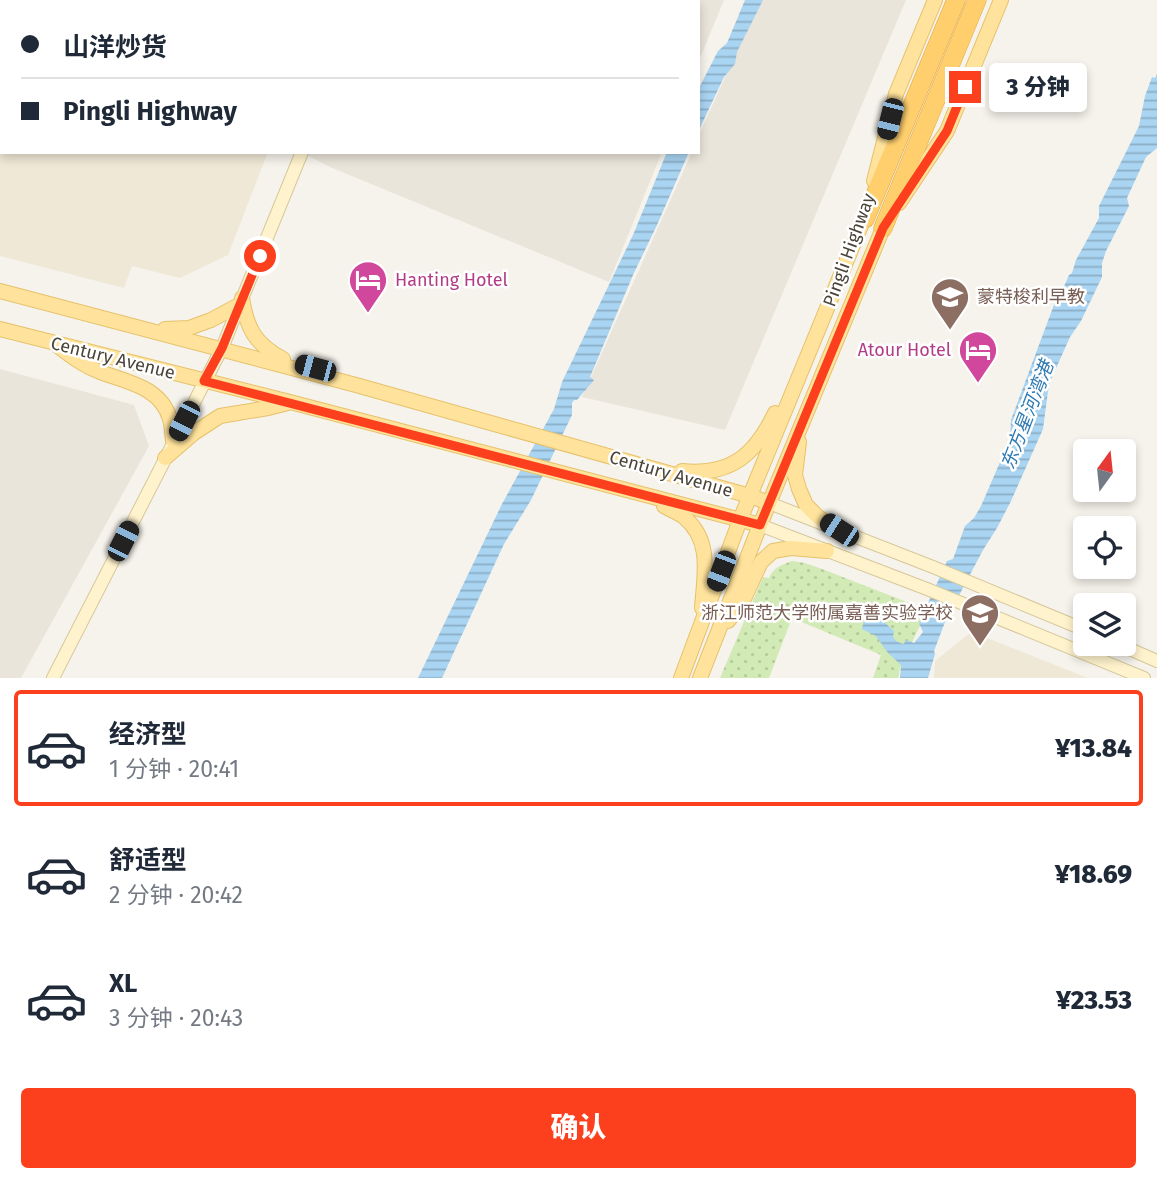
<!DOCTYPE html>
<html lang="zh">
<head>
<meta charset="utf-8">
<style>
	:root { --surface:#fff; --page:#f6f6f7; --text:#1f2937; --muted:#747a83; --line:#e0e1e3; --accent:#fc3f1d }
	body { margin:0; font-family:"Fira Sans","Noto Sans SC",sans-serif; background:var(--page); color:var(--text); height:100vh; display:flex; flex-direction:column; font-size:26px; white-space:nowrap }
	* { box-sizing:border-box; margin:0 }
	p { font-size:23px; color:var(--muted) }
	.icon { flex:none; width:38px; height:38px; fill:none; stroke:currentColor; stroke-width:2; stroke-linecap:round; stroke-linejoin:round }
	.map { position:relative; height:678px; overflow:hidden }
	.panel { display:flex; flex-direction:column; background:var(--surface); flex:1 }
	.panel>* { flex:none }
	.hud { position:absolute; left:0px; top:0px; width:700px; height:154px; box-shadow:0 4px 10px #0003; display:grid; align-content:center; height:154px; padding:0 21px; background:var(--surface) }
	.needle { width:46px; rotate:15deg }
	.controls { position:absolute; left:1073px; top:439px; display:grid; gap:14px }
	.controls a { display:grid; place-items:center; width:63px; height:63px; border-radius:7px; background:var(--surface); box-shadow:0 4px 10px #0003; font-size:35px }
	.end { position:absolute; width:32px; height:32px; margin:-16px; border:9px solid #fc3f1d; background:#fff; box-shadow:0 0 0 4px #fff }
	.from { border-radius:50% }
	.bubble { position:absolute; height:49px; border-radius:7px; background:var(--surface); box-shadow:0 4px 10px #0003; font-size:23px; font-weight:800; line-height:49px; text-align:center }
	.car { position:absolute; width:21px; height:42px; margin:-21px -10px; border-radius:9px; box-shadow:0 0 5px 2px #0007; background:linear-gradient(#222 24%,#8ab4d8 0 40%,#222 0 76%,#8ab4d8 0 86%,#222 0) }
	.hud b { display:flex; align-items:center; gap:24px; height:66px; font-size:26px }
	.hud b+b { border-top:2px solid var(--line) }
	.hud i { width:18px; height:18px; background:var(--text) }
	ul { padding:12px 0 0; list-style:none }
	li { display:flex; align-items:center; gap:21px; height:116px; margin:0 14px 10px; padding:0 7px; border:4px solid transparent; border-radius:7px }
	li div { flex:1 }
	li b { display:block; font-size:26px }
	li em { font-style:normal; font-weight:800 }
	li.active { border-color:var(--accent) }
	li>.icon { width:63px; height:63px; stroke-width:1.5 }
	.action { display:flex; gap:14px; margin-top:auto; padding:14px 21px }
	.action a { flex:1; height:80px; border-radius:7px; background:var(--accent); color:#fff; font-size:28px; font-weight:800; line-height:80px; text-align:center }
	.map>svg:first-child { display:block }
</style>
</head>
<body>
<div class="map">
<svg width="1157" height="678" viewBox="0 0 1157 678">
	<defs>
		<pattern id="park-dots" width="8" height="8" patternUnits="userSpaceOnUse" patternTransform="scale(1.75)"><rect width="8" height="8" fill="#d2eab5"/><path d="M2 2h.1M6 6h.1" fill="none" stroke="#b6ca9c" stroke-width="1.8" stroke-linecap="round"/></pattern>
		<pattern id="water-rules" width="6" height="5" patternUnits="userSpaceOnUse" patternTransform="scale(1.75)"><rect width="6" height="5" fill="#a9d4f2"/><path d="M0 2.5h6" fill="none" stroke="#8caec5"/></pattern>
	</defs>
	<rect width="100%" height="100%" fill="#f6f3ec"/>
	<g fill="#eae5da">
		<path d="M0,0H724L698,63V2H2V29L0,28Z"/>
		<path d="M760,0H906L725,430L582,397L692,152H698V137Z"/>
		<path d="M301,152H662L609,282L330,167Z"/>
		<path d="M0,369L134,405L149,446L21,678H0Z"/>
	</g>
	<g fill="#efe8d6">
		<path d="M0,34L2,35V152H268L228,255L180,278L132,266L124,288L0,256Z"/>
		<path d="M971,632H972L1088,678H934L935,661Z"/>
	</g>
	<path fill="url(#park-dots)" d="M792,561L805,563L822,569L912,604L909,611L923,619L900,668L898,678H873L881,655L792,618L769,678H720L763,577L769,578C773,568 781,565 792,561Z"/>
	<g fill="url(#water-rules)">
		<path d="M745,0H763L737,52L735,64L724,77L698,132V90L718,51L727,43Z"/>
		<path d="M1157,74V148L1146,157L1127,198L1129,206L1106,251L1102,263V277L1081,321L1070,337L1049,384L1043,429L1011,501L997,528L983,550L945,622L934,651L935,654L928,678H900L901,665L888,653L876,636L862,629L864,620L883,621L894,631L893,637L896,641L903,644L907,640L914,643L923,632L919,623L947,561L953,559L965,526L974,518L981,506L1010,439L1011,420L1055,302L1059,298L1069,275L1072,273L1076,260L1099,218V206L1139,126L1145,96L1152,77L1155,78Z"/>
		<path d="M667,152H689L657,225L633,275L590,377L594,380L577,400H574L572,403V415L531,500L504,544L442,678H418L502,504L554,409L562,382L633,235Z"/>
	</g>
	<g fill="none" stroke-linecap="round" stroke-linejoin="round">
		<g stroke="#d6c79b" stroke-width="14">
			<g id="secondary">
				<path d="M360,2L361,0"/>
				<path d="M769,503L933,567L1085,630"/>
				<path d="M760,525L927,589L1144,678"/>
				<path d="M1118,644L1157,661"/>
				<path d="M53,678L222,348L302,152"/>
			</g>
		</g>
		<g stroke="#e6c16a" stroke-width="16">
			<g id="primary">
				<path d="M874,181L896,94L935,0"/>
				<path d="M899,203L947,131L1001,0"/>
				<path d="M0,291L356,385L750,496L769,503"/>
				<path d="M242,298C247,329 255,344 283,359"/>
				<path d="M0,329L290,402L760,525"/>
				<path d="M165,329L189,328L211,320L239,305"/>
				<path d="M58,346C72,357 84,366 100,372C127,382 161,387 170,419C172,426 172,433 173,441"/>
				<path d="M799,442L795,475L799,489L806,505L817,516L839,531"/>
				<path d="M165,458L194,433L220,416L268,408L288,403"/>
				<path d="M682,471C731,476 755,455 775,413"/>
				<path d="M664,506C671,510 679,513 684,517C713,541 704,576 702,608"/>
				<path d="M728,621L742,603L761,562L773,551L791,548L827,551"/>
				<path d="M681,678L740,520L867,211"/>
				<path d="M700,678L760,525L883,228L888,220"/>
			</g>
		</g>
		<g stroke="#e0a43c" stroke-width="19">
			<g id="highway">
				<path d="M865,219L956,0"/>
				<path d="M883,228L977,0"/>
			</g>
		</g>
		<use href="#secondary" stroke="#fff3cd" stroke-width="12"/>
		<use href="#primary" stroke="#ffe39c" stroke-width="14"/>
		<use href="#highway" stroke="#ffcf6e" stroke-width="18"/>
	</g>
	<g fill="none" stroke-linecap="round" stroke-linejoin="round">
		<path stroke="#fc3f1d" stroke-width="9" d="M260,256L222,348L204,381L760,525L883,228L947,131L965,87"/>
	</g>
	<defs>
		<g id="hotel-pin" transform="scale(2.0125)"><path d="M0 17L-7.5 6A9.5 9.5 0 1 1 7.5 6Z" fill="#d1479c" stroke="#fff"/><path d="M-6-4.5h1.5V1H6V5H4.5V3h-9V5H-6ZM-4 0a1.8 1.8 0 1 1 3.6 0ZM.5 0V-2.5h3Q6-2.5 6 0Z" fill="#fff"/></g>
		<g id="school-pin" transform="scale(2.0125)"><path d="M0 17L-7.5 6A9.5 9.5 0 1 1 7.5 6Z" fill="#8d6e63" stroke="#fff"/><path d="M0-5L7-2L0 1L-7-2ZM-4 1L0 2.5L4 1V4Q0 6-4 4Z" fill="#fff"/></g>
	</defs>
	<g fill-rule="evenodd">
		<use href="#hotel-pin" x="368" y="280"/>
		<use href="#school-pin" x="950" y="297"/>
		<use href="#hotel-pin" x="978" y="350"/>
		<use href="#school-pin" x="980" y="613"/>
	</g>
	<g text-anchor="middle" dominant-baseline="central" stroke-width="5" stroke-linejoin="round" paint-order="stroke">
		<g font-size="18" fill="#4b4439" stroke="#fff">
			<text transform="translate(849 250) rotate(-70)">Pingli Highway</text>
			<text transform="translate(113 358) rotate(14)">Century Avenue</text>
			<text transform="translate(671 474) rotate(16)">Century Avenue</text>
		</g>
		<g font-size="18" fill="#b23c85" stroke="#fff" text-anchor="start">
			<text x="395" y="280">Hanting Hotel</text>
			<text x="951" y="350" text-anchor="end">Atour Hotel</text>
		</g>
		<g font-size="18" fill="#785e54" stroke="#fff" text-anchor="start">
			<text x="977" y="297">蒙特梭利早教</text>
			<text x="953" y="613" text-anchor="end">浙江师范大学附属嘉善实验学校</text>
		</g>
		<g font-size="19" font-style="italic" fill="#2e7ab2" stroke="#fff">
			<text transform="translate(1027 415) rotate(-69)">东方星河湾港</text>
		</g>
	</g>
</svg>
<div class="controls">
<a><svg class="needle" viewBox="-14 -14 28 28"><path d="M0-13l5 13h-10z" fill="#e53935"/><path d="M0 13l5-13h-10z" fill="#747a83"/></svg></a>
<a><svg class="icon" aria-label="locate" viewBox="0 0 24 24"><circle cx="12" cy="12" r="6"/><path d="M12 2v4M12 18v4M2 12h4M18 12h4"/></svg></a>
<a><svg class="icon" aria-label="layers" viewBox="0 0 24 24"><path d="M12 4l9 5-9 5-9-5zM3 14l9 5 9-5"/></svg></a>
</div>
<i class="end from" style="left:260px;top:256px"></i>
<i class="end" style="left:965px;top:87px"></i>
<div class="bubble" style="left:989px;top:63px;width:98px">3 分钟</div>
<i class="car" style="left:890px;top:119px;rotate:194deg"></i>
<i class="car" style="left:315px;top:368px;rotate:285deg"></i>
<i class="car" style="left:184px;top:421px;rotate:207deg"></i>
<i class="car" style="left:839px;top:530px;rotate:303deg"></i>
<i class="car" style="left:123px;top:541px;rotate:27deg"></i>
<i class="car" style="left:721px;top:571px;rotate:201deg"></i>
<div class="hud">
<b><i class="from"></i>山洋炒货</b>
<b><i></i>Pingli Highway</b>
</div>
</div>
<section class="panel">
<ul>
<li class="active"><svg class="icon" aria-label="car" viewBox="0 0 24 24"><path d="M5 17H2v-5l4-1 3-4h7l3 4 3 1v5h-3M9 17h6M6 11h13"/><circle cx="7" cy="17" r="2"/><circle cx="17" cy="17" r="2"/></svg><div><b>经济型</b><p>1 分钟 · 20:41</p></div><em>¥13.84</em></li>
<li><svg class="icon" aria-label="car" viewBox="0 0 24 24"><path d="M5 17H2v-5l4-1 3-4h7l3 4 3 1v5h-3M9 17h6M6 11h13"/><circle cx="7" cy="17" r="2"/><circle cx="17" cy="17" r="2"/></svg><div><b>舒适型</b><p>2 分钟 · 20:42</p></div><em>¥18.69</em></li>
<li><svg class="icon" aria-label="car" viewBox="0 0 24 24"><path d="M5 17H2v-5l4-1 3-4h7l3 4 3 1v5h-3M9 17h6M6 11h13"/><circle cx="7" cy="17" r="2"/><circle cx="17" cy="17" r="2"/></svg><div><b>XL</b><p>3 分钟 · 20:43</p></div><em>¥23.53</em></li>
</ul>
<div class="action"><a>确认</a></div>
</section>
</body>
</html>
